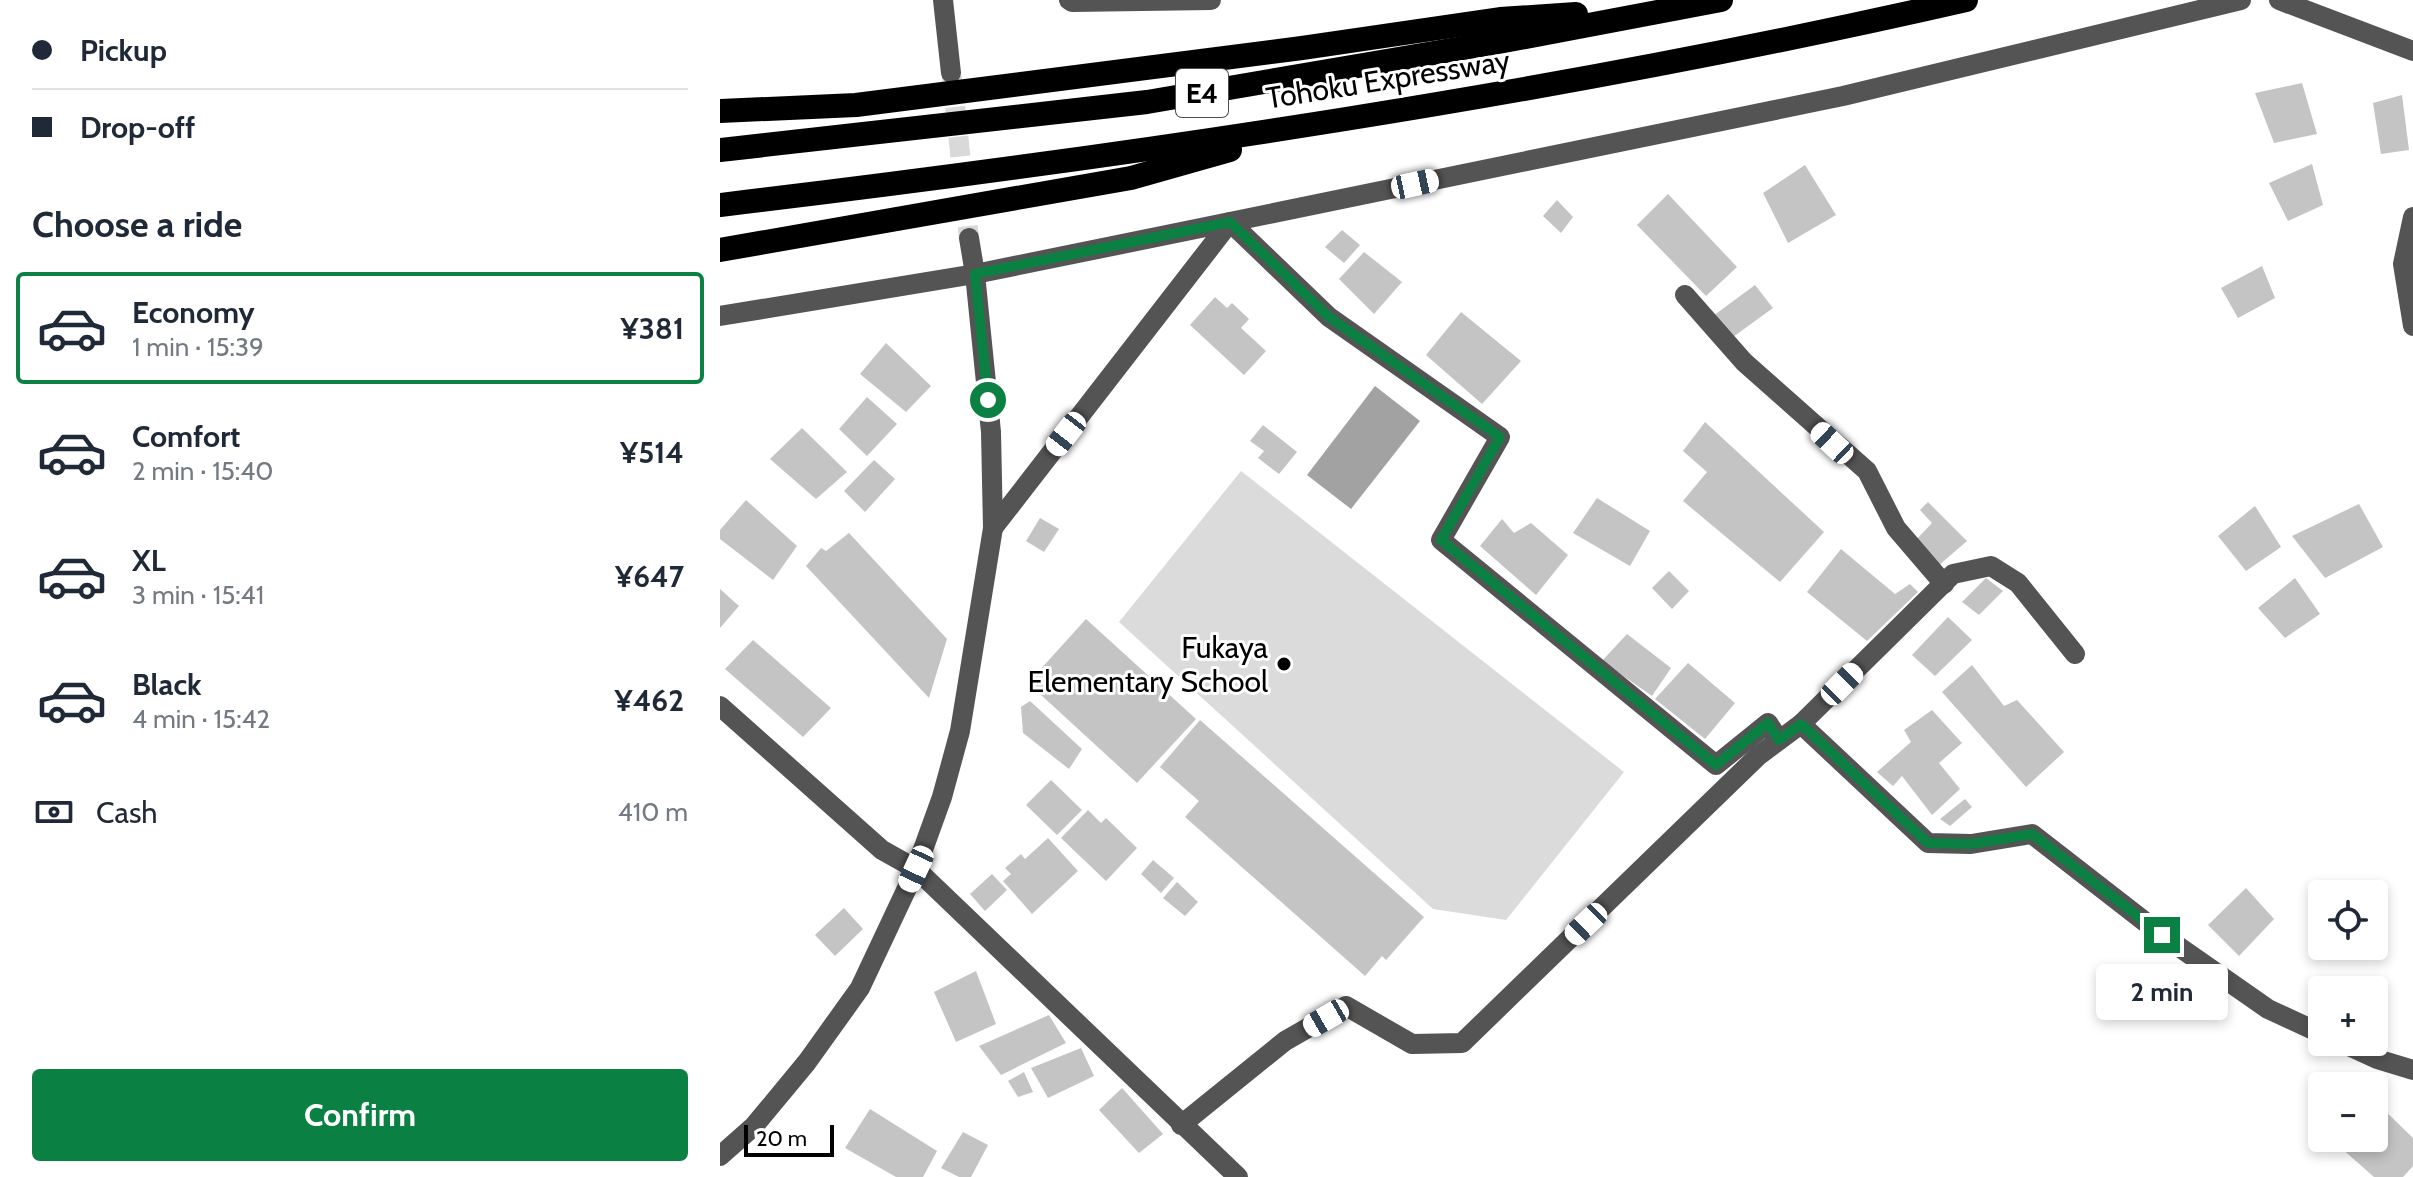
<!DOCTYPE html>
<html lang="en">
<head>
<meta charset="utf-8">
<style>
	:root { --surface:#fff; --page:#f2f2f3; --text:#1f2937; --muted:#747a83; --line:#e0e1e3; --accent:#0b8043 }
	body { margin:0; font-family:Cabin,sans-serif; background:var(--page); color:var(--text); height:100vh; display:flex; flex-direction:column; font-size:30px; white-space:nowrap }
	* { box-sizing:border-box; margin:0 }
	p { font-size:26px; color:var(--muted) }
	.icon { flex:none; width:44px; height:44px; fill:none; stroke:currentColor; stroke-width:2; stroke-linecap:round; stroke-linejoin:round }
	.map { position:relative; flex:1; overflow:hidden }
	.drawer { display:flex; flex-direction:column; background:var(--surface); width:720px }
	.drawer>* { flex:none }
	.hud { display:grid; align-content:center; height:176px; padding:0 32px; background:var(--surface) }
	.controls { position:absolute; left:1588px; top:880px; display:grid; gap:16px }
	.controls a { display:grid; place-items:center; width:80px; height:80px; border-radius:8px; background:var(--surface); box-shadow:0 4px 12px #0003; font-size:40px }
	.scale { position:absolute; left:24px; bottom:20px; width:90px; box-sizing:border-box; padding-left:8px; border:4px solid #000; border-top:0; font-size:22px; line-height:28px; white-space:nowrap; color:#000; -webkit-text-stroke:6px #fff; paint-order:stroke }
	.end { position:absolute; width:36px; height:36px; margin:-18px; border:10px solid #0b8043; background:#fff; box-shadow:0 0 0 4px #fff }
	.from { border-radius:50% }
	.bubble { position:absolute; height:56px; border-radius:8px; background:var(--surface); box-shadow:0 4px 12px #0003; font-size:26px; font-weight:800; line-height:56px; text-align:center }
	.car { position:absolute; width:24px; height:48px; margin:-24px -12px; border-radius:10px; box-shadow:0 0 6px 2px #0007; background:linear-gradient(#fff 24%,#345 0 40%,#fff 0 76%,#345 0 86%,#fff 0) }
	.hud b { display:flex; align-items:center; gap:28px; height:76px; font-size:30px }
	.hud b+b { border-top:2px solid var(--line) }
	.hud i { width:20px; height:20px; background:var(--text) }
	ul { padding:0; list-style:none }
	li { display:flex; align-items:center; gap:24px; height:112px; margin:0 16px 12px; padding:0 16px; border:4px solid transparent; border-radius:8px }
	li div { flex:1 }
	li b { display:block; font-size:30px }
	li em { font-style:normal; font-weight:800 }
	li.selected { border-color:var(--accent) }
	li>.icon { width:72px; height:72px; stroke-width:1.5 }
	h2 { padding:0 32px; font-size:36px; line-height:96px }
	.pay { display:flex; align-items:center; gap:20px; height:88px; padding:0 32px; font-size:30px }
	.pay p { margin-inline-start:auto }
	.cta { display:flex; gap:16px; margin-top:auto; padding:16px 32px }
	.cta a { flex:1; height:92px; border-radius:8px; background:var(--accent); color:#fff; font-size:32px; font-weight:800; line-height:92px; text-align:center }
	main { display:flex; flex:1; min-height:0 }
	.map>svg:first-child { display:block }
</style>
</head>
<body>
<main>
<section class="drawer">
<div class="hud">
<b><i class="from"></i>Pickup</b>
<b><i></i>Drop-off</b>
</div>
<h2>Choose a ride</h2>
<ul>
<li class="selected"><svg class="icon" aria-label="car" viewBox="0 0 24 24"><path d="M5 17H2v-5l4-1 3-4h7l3 4 3 1v5h-3M9 17h6M6 11h13"/><circle cx="7" cy="17" r="2"/><circle cx="17" cy="17" r="2"/></svg><div><b>Economy</b><p>1 min · 15:39</p></div><em>¥381</em></li>
<li><svg class="icon" aria-label="car" viewBox="0 0 24 24"><path d="M5 17H2v-5l4-1 3-4h7l3 4 3 1v5h-3M9 17h6M6 11h13"/><circle cx="7" cy="17" r="2"/><circle cx="17" cy="17" r="2"/></svg><div><b>Comfort</b><p>2 min · 15:40</p></div><em>¥514</em></li>
<li><svg class="icon" aria-label="car" viewBox="0 0 24 24"><path d="M5 17H2v-5l4-1 3-4h7l3 4 3 1v5h-3M9 17h6M6 11h13"/><circle cx="7" cy="17" r="2"/><circle cx="17" cy="17" r="2"/></svg><div><b>XL</b><p>3 min · 15:41</p></div><em>¥647</em></li>
<li><svg class="icon" aria-label="car" viewBox="0 0 24 24"><path d="M5 17H2v-5l4-1 3-4h7l3 4 3 1v5h-3M9 17h6M6 11h13"/><circle cx="7" cy="17" r="2"/><circle cx="17" cy="17" r="2"/></svg><div><b>Black</b><p>4 min · 15:42</p></div><em>¥462</em></li>
</ul>
<div class="pay"><svg class="icon" aria-label="cash" viewBox="0 0 24 24"><path d="M3 7h18v10H3z"/><circle cx="12" cy="12" r="2"/></svg>Cash<p>410 m</p></div>
<div class="cta"><a>Confirm</a></div>
</section>
<div class="map">
<svg width="1693" height="1177" viewBox="0 0 1693 1177">
	<rect width="100%" height="100%" fill="#fff"/>
	<path fill="#dbdbdb" d="M521,471L904,772L786,920L713,909L399,622Z"/>
	<path fill="#a2a2a2" d="M655,386L700,421L631,509L587,475Z"/>
	<g fill="#c4c4c4">
		<path d="M1582,83L1597,134L1554,143L1535,93Z"/>
		<path d="M1682,95L1689,150L1661,154L1653,103Z"/>
		<path d="M1592,164L1603,205L1568,221L1549,183Z"/>
		<path d="M1085,165L1116,215L1068,243L1043,193Z"/>
		<path d="M948,194L1017,267L986,296L917,225Z"/>
		<path d="M837,200L853,217L841,233L823,216Z"/>
		<path d="M622,230L640,245L624,263L605,247Z"/>
		<path d="M644,252L682,282L654,314L619,279Z"/>
		<path d="M1542,266L1555,298L1518,318L1501,288Z"/>
		<path d="M1035,285L1053,308L1013,337L993,316Z"/>
		<path d="M495,297L507,308L512,303L529,319L521,328L546,351L524,375L470,325Z"/>
		<path d="M741,312L801,361L762,404L706,355Z"/>
		<path d="M166,343L211,386L186,412L140,374Z"/>
		<path d="M147,397L177,424L147,456L119,429Z"/>
		<path d="M985,422L1104,532L1060,582L963,501L987,472L963,451Z"/>
		<path d="M543,425L577,452L559,474L538,458L544,451L530,441Z"/>
		<path d="M82,428L127,472L96,499L50,459Z"/>
		<path d="M154,460L175,479L145,512L124,491Z"/>
		<path d="M877,498L930,531L910,566L853,533Z"/>
		<path d="M26,500L77,546L53,580L0,539V530Z"/>
		<path d="M1208,502L1247,541L1218,566L1195,541L1212,523L1200,510Z"/>
		<path d="M1639,504L1663,547L1605,578L1572,536Z"/>
		<path d="M1535,506L1561,547L1526,571L1498,536Z"/>
		<path d="M320,518L339,529L324,552L306,541Z"/>
		<path d="M782,519L794,533L811,523L848,555L816,595L760,546Z"/>
		<path d="M129,533L227,639L209,698L86,566L101,548L106,551Z"/>
		<path d="M1121,549L1175,594L1190,584L1198,592L1147,641L1087,592Z"/>
		<path d="M949,571L969,591L952,609L932,588Z"/>
		<path d="M1266,578L1283,591L1259,615L1242,602Z"/>
		<path d="M1575,578L1600,614L1565,638L1538,608Z"/>
		<path d="M0,589L19,606L0,628Z"/>
		<path d="M1228,617L1252,640L1215,676L1192,655Z"/>
		<path d="M366,619L476,719L417,783L308,683Z"/>
		<path d="M907,634L951,668L932,696L882,661Z"/>
		<path d="M33,640L111,708L83,737L5,669Z"/>
		<path d="M968,663L1015,703L985,739L935,699Z"/>
		<path d="M1252,665L1284,706L1297,700L1344,752L1306,787L1222,692Z"/>
		<path d="M310,701L362,749L349,769L303,733L301,707Z"/>
		<path d="M1212,710L1242,743L1219,763L1240,789L1212,815L1182,776L1173,786L1157,772L1191,742L1184,730Z"/>
		<path d="M480,720L704,917L666,960L662,956L645,976L465,817L479,801L440,767Z"/>
		<path d="M331,780L362,810L337,835L306,805Z"/>
		<path d="M1245,799L1252,807L1230,826L1220,819Z"/>
		<path d="M368,810L381,823L386,818L417,848L386,881L341,838Z"/>
		<path d="M328,838L358,871L312,914L283,881L291,874L285,868L301,854L305,859Z"/>
		<path d="M433,860L454,878L441,893L421,874Z"/>
		<path d="M272,874L287,890L265,911L250,894Z"/>
		<path d="M457,882L478,902L465,916L443,898Z"/>
		<path d="M1526,888L1554,919L1519,956L1488,925Z"/>
		<path d="M124,908L143,929L115,956L95,935Z"/>
		<path d="M256,971L276,1024L236,1042L214,992Z"/>
		<path d="M329,1015L346,1043L281,1075L259,1046Z"/>
		<path d="M361,1048L374,1076L328,1098L311,1068Z"/>
		<path d="M304,1072L313,1092L298,1097L288,1081Z"/>
		<path d="M402,1088L443,1134L419,1153L379,1110Z"/>
		<path d="M1654,1100L1693,1138V1166L1683,1177H1654L1620,1147L1627,1138H1654Z"/>
		<path d="M150,1109L217,1151L203,1177H176L125,1148Z"/>
		<path d="M243,1132L268,1145L251,1177H239L221,1168Z"/>
	</g>
	<g fill="none" stroke-linecap="round" stroke-linejoin="round">
		<path stroke="#d9d9d9" stroke-width="20" stroke-dasharray="20 10" stroke-linecap="butt" d="M232,77L249,238"/>
		<g stroke="#545454" stroke-width="20">
			<path d="M223,0L231,73"/>
			<path d="M349,0L352,2L491,0"/>
			<path d="M1559,0L1693,51"/>
			<path d="M1693,217L1683,264L1693,326"/>
			<path d="M965,295L1024,362L1147,471L1176,528L1224,584"/>
			<path d="M0,316L255,274L510,222L609,317L780,437L721,540L996,765L1048,723L1059,740"/>
			<path d="M273,528L510,222L1123,96L1521,0"/>
			<path d="M0,706L162,850L196,869L518,1177"/>
			<path d="M1081,724L1208,843L1251,844L1312,834L1442,935L1548,1009L1602,1034"/>
			<path d="M1620,1042L1657,1059L1693,1070"/>
			<path d="M461,1125L565,1041L626,1006L692,1044L742,1043L1038,756L1081,724L1233,574L1271,566L1298,583L1355,654"/>
			<path d="M0,1156L34,1126L87,1062L140,988L196,869L222,797L240,731L273,528L271,432L255,274L249,238"/>
		</g>
		<g stroke="#000" stroke-width="24">
			<path d="M0,111L136,105L582,48L780,19L856,14"/>
			<path d="M0,150L427,102L784,41L1001,0"/>
			<path d="M0,205C418,155 835,94 1246,0"/>
			<path d="M0,250L411,178L510,150"/>
		</g>
	</g>
	<g fill="none" stroke-linecap="round" stroke-linejoin="round">
		<path stroke="#0b8043" stroke-width="10" d="M268,400L255,274L510,222L609,317L780,437L721,540L996,765L1048,723L1059,740L1081,724L1208,843L1251,844L1312,834L1442,935"/>
	</g>
	<circle fill="#000" stroke="#fff" stroke-width="3" cx="564" cy="664" r="8"/>
	<g text-anchor="middle" dominant-baseline="central" stroke-width="6" stroke-linejoin="round" paint-order="stroke">
		<rect fill="#fff" stroke="#4c4c4c" stroke-width="2" x="456" y="69" width="52" height="48" rx="6"/>
		<g font-size="28" font-weight="bold" fill="#000">
			<text x="482" y="93">E4</text>
		</g>
		<g font-size="30" fill="#000" stroke="#fff">
			<text transform="translate(668 79) rotate(-9)">Tohoku Expressway</text>
		</g>
		<g font-size="30" fill="#000" stroke="#fff" text-anchor="end">
			<text x="548" y="647">Fukaya<tspan x="548" dy="34">Elementary School</tspan></text>
		</g>
	</g>
</svg>
<div class="controls">
<a><svg class="icon" aria-label="locate" viewBox="0 0 24 24"><circle cx="12" cy="12" r="6"/><path d="M12 2v4M12 18v4M2 12h4M18 12h4"/></svg></a>
<a>+</a>
<a>−</a>
</div>
<div class="scale">20 m</div>
<i class="end from" style="left:268px;top:400px"></i>
<i class="end" style="left:1442px;top:935px"></i>
<div class="bubble" style="left:1376px;top:964px;width:132px">2 min</div>
<i class="car" style="left:695px;top:184px;rotate:78deg"></i>
<i class="car" style="left:346px;top:434px;rotate:218deg"></i>
<i class="car" style="left:1112px;top:443px;rotate:313deg"></i>
<i class="car" style="left:1122px;top:684px;rotate:45deg"></i>
<i class="car" style="left:196px;top:869px;rotate:205deg"></i>
<i class="car" style="left:866px;top:924px;rotate:226deg"></i>
<i class="car" style="left:606px;top:1018px;rotate:240deg"></i>
</div>
</main>
</body>
</html>
